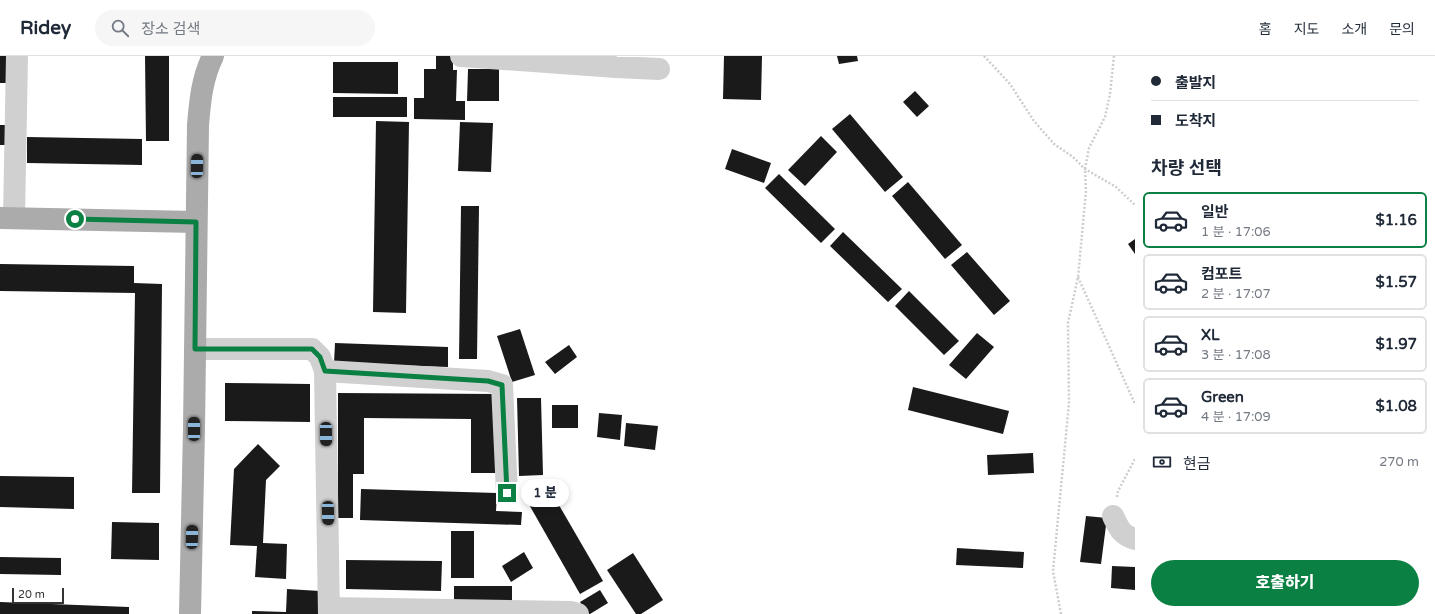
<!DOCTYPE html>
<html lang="ko">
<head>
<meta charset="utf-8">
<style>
	:root { --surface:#fff; --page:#f6f6f7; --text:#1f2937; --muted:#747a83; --line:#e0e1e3; --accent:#0b8043 }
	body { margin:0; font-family:"Varela Round","Noto Sans KR",sans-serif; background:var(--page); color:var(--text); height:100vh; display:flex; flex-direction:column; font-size:15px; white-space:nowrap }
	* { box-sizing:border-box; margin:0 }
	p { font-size:13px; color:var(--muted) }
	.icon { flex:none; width:22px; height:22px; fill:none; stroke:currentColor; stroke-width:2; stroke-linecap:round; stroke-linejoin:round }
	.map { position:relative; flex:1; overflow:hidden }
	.sheet { display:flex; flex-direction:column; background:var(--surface); width:300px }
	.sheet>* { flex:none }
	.banner { display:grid; align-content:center; height:88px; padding:0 16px; background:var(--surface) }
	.scale { position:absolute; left:12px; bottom:10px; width:52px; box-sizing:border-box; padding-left:4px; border:2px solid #333; border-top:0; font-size:11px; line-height:14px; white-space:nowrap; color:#333; -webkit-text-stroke:3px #fff; paint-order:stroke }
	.end { position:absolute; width:18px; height:18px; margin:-9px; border:5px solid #0b8043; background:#fff; box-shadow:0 0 0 2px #fff }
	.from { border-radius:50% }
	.bubble { position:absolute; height:28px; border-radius:14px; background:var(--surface); box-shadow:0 2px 6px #0003; font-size:13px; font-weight:800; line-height:28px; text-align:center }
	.car { position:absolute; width:12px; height:24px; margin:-12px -6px; border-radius:5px; box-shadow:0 0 3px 1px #0007; background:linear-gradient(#222 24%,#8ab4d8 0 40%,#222 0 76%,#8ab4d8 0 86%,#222 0) }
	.banner b { display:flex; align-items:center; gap:14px; height:38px; font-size:15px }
	.banner b+b { border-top:1px solid var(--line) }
	.banner i { width:10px; height:10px; background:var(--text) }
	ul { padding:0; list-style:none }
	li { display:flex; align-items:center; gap:12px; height:56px; margin:0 8px 6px; padding:0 8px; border:2px solid var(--line); border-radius:6px }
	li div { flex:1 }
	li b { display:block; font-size:15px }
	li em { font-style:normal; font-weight:800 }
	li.selected { border-color:var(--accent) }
	li>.icon { width:36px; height:36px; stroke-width:1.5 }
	h2 { padding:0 16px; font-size:18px; line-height:48px }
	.pay { display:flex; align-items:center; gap:10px; height:44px; padding:0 16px; font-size:15px }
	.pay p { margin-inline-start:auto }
	.cta { display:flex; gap:8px; margin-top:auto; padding:8px 16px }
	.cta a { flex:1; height:46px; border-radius:24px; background:var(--accent); color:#fff; font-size:16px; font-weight:800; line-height:46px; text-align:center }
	header { display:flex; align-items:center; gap:24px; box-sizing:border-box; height:56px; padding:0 20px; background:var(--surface); border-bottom:1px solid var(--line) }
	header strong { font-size:19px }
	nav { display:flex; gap:22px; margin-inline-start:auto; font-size:14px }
	.search { width:280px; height:36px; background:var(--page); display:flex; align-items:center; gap:10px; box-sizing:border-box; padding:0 14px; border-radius:22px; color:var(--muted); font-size:15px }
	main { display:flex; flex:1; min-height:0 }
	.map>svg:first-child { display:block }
</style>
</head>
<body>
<header>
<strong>Ridey</strong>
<div class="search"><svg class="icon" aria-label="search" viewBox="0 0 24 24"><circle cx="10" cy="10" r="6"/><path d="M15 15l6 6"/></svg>장소 검색</div>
<nav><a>홈</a><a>지도</a><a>소개</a><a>문의</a></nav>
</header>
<main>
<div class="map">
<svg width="1135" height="558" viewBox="0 0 1135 558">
	<rect width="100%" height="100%" fill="#fff"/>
	<g fill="#1a1a1a">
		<rect x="0" y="0" width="11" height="27"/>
		<path d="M145,0H169V85H146Z"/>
		<path d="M436,0H453V14H457L456,45H465V64L414,63V42H424V13H436Z"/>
		<path d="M724,0H762L761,44L723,43Z"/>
		<path d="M837,0H857L858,5L839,8Z"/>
		<path d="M333,6H398V38L333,37Z"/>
		<path d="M468,13H499V45H467Z"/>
		<path d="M915,35L929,50L917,61L903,46Z"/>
		<rect x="333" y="41" width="74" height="20"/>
		<path d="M850,58L903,121L885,136L832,73Z"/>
		<path d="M376,65L409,66L406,257L373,256Z"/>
		<path d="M460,66L493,67L491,116L458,115Z"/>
		<rect x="0" y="69" width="7" height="20"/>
		<path d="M821,80L837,96L805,130L788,114Z"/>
		<path d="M27,81L142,83V109L27,107Z"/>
		<path d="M732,93L771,107L764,127L725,113Z"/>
		<path d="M779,118L835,173L821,187L765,132Z"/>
		<path d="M908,126L962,189L945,203L892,140Z"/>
		<path d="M461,150H479L477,303H459Z"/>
		<path d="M843,176L902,233L888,246L830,190Z"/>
		<path d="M1135,183V198L1128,188Z"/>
		<path d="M967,196L1010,245L994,259L951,209Z"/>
		<path d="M0,208L134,210V227L162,228L160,437H132L135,237L0,235Z"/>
		<path d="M909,235L959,285L944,299L895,250Z"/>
		<path d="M520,273L535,319L512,326L497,280Z"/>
		<path d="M977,277L994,291L966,323L949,309Z"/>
		<path d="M335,287L448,291V311L334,307Z"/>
		<path d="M569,289L577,301L555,318L545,306Z"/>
		<path d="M225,327L310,328V366L225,365Z"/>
		<path d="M913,331L1009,355L1003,378L908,354Z"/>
		<path d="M338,337L497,338V417H471V363L364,362V418H353V462H338Z"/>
		<path d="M517,342H541L543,419L519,420Z"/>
		<rect x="552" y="349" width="26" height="23"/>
		<path d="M599,357L622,359L620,384L597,381Z"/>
		<path d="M626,367L658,370L655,394L624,390Z"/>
		<path d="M258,388L280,410L266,424L263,487L287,488L286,523L255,521L257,490L230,489L234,413Z"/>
		<path d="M1033,397L1034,417L988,419L987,399Z"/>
		<path d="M0,420L74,421V453L0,451Z"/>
		<path d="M545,425L603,525L580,538L523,438Z"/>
		<path d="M361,433L497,437L496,455L522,456L521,469L360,464Z"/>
		<path d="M1086,460L1107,462L1101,508L1080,506Z"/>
		<path d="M112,466L159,467V504L111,503Z"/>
		<rect x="451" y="475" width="23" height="47"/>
		<path d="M957,492L1024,496L1023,512L956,509Z"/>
		<path d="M524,496L533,512L511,526L502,510Z"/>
		<path d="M633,497L663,544L641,558H636L607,514Z"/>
		<path d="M0,501L61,502V519L0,518Z"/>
		<path d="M346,504L442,505L441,535L346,533Z"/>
		<path d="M1112,510L1135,511V534L1111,532Z"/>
		<rect x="454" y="530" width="58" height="17"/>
		<path d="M287,533L320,535L319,558H252V555L286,556Z"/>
		<path d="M600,534L608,547L590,558H587L580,546Z"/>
		<path d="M0,546L129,551V558H0Z"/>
	</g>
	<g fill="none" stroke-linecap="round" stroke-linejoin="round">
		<g stroke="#cdcdcd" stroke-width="2.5" stroke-dasharray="2 2" stroke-linecap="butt">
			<path d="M984,0L1010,28L1034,65L1054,88L1073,101L1085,113L1116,131L1135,149"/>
			<path d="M1078,221L1135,348"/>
			<path d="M1117,441L1118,435L1135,403"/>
			<path d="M1061,558L1053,515L1069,347L1068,267L1078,221L1086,135L1085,113L1089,92L1105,61L1110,38L1114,0"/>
		</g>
		<g stroke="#d0d0d0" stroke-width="22">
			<path d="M461,0L616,11L659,13"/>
			<path d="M14,162L17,0"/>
			<path d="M195,293H312L320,301L325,315L329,558"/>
			<path d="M325,315L488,325L502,329L507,437"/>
			<path d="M1113,460C1119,472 1121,479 1135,483"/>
			<path d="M329,552L571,556L578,558"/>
		</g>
		<g stroke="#ababab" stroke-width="22">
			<path d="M0,162L196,166"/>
			<path d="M190,558L194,373L198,69C200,45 202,22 213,0"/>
		</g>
	</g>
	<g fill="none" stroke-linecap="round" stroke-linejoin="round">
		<path stroke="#0b8043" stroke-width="5" d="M75,163L196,166L195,293H312L320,301L325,315L488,325L502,329L507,437"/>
	</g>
</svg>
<div class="scale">20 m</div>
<i class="end from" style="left:75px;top:163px"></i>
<i class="end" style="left:507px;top:437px"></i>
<div class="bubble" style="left:521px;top:423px;width:48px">1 분</div>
<i class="car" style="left:197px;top:110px;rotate:1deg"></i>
<i class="car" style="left:194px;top:373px;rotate:0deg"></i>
<i class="car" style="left:326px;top:378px;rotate:179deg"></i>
<i class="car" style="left:328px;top:457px;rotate:179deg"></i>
<i class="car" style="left:192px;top:481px;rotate:1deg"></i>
</div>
<section class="sheet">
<div class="banner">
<b><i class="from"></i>출발지</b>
<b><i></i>도착지</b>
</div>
<h2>차량 선택</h2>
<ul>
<li class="selected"><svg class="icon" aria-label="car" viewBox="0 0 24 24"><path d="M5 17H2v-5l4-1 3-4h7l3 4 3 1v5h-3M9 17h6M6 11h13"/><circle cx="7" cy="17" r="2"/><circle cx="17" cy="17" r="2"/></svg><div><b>일반</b><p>1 분 · 17:06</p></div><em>$1.16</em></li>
<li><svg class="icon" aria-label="car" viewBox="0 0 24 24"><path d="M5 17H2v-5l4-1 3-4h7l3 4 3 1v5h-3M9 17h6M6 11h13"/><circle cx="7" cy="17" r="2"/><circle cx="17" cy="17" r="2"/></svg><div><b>컴포트</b><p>2 분 · 17:07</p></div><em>$1.57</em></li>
<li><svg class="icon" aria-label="car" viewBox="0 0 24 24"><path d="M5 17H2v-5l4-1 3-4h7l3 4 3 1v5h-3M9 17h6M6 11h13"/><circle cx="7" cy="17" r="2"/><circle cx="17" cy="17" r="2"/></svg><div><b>XL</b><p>3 분 · 17:08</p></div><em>$1.97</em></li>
<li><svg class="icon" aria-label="car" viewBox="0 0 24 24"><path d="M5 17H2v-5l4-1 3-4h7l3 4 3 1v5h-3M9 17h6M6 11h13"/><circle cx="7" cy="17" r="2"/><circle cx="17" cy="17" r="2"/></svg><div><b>Green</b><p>4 분 · 17:09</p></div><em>$1.08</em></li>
</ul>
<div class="pay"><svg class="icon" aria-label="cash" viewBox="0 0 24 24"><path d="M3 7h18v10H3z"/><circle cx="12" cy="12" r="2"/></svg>현금<p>270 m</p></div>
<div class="cta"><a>호출하기</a></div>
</section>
</main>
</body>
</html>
